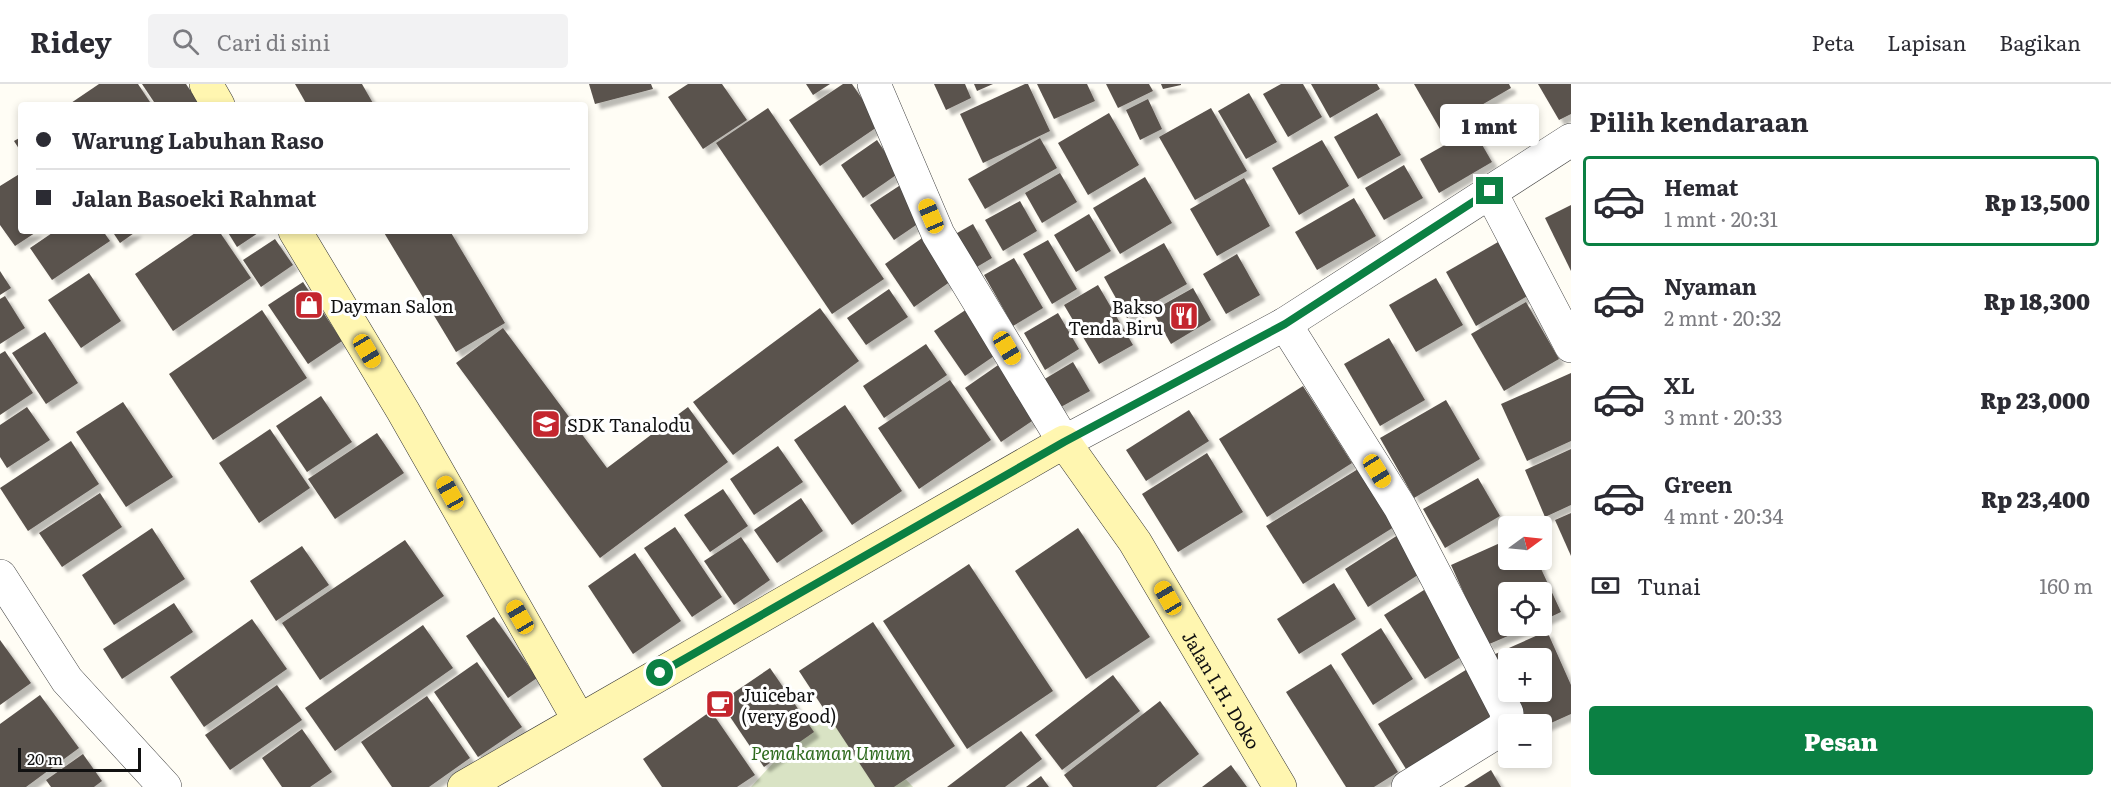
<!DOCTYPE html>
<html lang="id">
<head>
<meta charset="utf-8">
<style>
	:root { --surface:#fff; --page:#f2f2f3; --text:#2b2b33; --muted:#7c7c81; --line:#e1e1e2; --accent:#0b8043 }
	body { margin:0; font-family:Literata,serif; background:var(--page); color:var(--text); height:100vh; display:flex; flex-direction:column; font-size:22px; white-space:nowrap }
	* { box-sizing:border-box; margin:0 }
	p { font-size:20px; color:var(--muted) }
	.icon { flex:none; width:33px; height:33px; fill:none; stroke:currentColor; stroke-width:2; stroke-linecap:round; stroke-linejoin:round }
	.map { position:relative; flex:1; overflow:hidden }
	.details { display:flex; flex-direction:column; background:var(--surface); width:540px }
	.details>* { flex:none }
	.guide { position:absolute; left:18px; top:18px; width:570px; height:132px; border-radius:6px; box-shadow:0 3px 9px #0003; display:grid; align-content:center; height:132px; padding:0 18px; background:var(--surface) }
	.needle { width:39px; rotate:75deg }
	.buttons { position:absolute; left:1498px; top:432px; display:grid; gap:12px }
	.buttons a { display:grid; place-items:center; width:54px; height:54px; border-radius:6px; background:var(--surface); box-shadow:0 3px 9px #0003; font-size:30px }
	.scale { position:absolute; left:18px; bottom:15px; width:123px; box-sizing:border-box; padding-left:6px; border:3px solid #111; border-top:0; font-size:16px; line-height:21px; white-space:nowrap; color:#111; -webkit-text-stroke:4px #fff; paint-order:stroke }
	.end { position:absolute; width:27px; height:27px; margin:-14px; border:8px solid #0b8043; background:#fff; box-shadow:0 0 0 3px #fff }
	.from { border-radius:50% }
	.bubble { position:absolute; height:42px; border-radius:6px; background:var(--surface); box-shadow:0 3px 9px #0003; font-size:20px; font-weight:800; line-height:42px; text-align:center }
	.car { position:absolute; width:18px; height:36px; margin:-18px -9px; border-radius:8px; box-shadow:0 0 4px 2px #0007; background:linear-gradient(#f5c518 24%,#345 0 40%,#f5c518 0 76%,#345 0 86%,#f5c518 0) }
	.guide b { display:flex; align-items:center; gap:21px; height:57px; font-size:22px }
	.guide b+b { border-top:2px solid var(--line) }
	.guide i { width:15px; height:15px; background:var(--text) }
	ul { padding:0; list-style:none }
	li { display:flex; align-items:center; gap:18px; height:90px; margin:0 12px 9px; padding:0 6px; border:3px solid transparent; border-radius:6px }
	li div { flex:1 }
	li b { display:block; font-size:22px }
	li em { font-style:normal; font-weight:800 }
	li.on { border-color:var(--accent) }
	li>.icon { width:54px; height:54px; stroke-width:1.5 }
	h2 { padding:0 18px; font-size:27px; line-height:72px }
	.pay { display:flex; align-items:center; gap:15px; height:66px; padding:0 18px; font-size:22px }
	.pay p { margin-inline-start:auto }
	.button { display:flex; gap:12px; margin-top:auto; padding:12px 18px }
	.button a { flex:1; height:69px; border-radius:6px; background:var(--accent); color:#fff; font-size:24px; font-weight:800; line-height:69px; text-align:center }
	header { display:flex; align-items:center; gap:36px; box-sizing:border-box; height:84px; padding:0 30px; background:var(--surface); border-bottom:2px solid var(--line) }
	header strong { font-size:28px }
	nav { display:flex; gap:33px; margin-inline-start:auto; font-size:21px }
	.search { width:420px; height:54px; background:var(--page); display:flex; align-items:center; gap:15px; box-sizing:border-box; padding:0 21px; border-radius:6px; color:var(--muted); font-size:22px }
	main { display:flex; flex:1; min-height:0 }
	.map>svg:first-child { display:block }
</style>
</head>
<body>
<header>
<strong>Ridey</strong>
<div class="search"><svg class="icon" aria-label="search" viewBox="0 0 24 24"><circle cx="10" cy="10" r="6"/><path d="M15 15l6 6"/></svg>Cari di sini</div>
<nav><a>Peta</a><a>Lapisan</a><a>Bagikan</a></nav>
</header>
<main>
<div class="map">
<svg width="1571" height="703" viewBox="0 0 1571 703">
	<defs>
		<filter id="shadow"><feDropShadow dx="5.5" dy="5.5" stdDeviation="1.5" flood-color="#0004"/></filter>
	</defs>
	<rect width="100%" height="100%" fill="#fffdf5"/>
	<path fill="#d9e3c4" d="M831,616L913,703H751Z"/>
	<g fill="#5a524d" filter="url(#shadow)">
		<path d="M99,0H138L152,21H68Z"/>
		<path d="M142,0H186L200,21H156Z"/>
		<path d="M295,0H362L374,21H307Z"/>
		<path d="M589,0H651L653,5L595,20Z"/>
		<path d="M688,0H722L747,36L703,65L668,13Z"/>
		<path d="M806,0H830L813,11Z"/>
		<path d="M843,0H852L880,41L820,82L789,36Z"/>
		<path d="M934,0H965L971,14L946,26Z"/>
		<path d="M974,0H993L977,7Z"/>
		<path d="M1025,0H1028L1050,47L983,79L960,30Z"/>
		<path d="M1037,0H1087L1095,17L1054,35Z"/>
		<path d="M1106,0H1149L1153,7L1118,24Z"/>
		<path d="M1161,0H1181V1L1163,5Z"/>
		<path d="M1281,0H1303L1322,33L1288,53L1263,10Z"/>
		<path d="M1311,0H1377L1380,5L1330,34Z"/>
		<path d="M1414,0H1509L1511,4L1440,45Z"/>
		<path d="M1538,0H1571V30L1559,36Z"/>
		<path d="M1249,9L1277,58L1246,75L1218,27Z"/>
		<path d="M1148,15L1162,45L1140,56L1126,26Z"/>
		<path d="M768,24L884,195L832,230L716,59Z"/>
		<path d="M1211,24L1247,87L1195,116L1159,53Z"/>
		<path d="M1109,29L1139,81L1088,111L1058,59Z"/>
		<path d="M1377,29L1401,71L1358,95L1334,53Z"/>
		<path d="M1473,45L1492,78L1439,109L1420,75Z"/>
		<path d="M21,53V68L14,57Z"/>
		<path d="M1040,54L1057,84L985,125L968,95Z"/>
		<path d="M877,56L899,89L863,114L841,81Z"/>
		<path d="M1322,56L1349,102L1299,131L1272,84Z"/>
		<path d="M1404,81L1423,114L1384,136L1365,104Z"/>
		<path d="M21,89V147H38L15,162L0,141V102Z"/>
		<path d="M1060,89L1077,118L1042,139L1025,109Z"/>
		<path d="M1145,93L1172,139L1120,170L1093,124Z"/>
		<path d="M1244,94L1270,142L1217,172L1190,125Z"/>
		<path d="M902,100L925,135L894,156L870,121Z"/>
		<path d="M1354,114L1376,152L1317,186L1295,148Z"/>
		<path d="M1020,117L1037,147L1003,167L985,136Z"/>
		<path d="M1571,121V187L1545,134Z"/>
		<path d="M1089,130L1111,167L1076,188L1054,151Z"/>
		<path d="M973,140L992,174L970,187L950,153Z"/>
		<path d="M55,147H103L110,157L52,196L30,164Z"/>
		<path d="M112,147H137L120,159Z"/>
		<path d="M198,147H219L251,194L173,247L135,190Z"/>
		<path d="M227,147H261L237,163Z"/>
		<path d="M383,147H450L505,239L456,268Z"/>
		<path d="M925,152L954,195L914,223L885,180Z"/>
		<path d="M1505,154L1536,207L1476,242L1446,188Z"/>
		<path d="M275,155L293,181L261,203L243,176Z"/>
		<path d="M1048,156L1077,205L1052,220L1023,170Z"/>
		<path d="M1164,159L1187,200L1127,234L1104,193Z"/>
		<path d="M1237,170L1260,211L1226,230L1203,190Z"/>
		<path d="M1014,174L1043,224L1013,242L984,191Z"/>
		<path d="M0,187L11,204L0,211Z"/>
		<path d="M89,189L121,237L81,264L48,216Z"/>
		<path d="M1436,194L1463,241L1416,268L1389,221Z"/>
		<path d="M303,198L342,257L308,280L268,221Z"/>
		<path d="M1098,201L1133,261L1099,280L1064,221Z"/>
		<path d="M1193,204L1211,236L1171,260L1152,227Z"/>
		<path d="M889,205L908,233L866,261L847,234Z"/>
		<path d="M5,212L25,244L0,260V215Z"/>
		<path d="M1526,218L1559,275L1504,307L1471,250Z"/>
		<path d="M820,224L859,277L733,371L693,318Z"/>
		<path d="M967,225L997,270L965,292L934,247Z"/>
		<path d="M262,226L307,294L213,356L169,290Z"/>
		<path d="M1058,229L1079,265L1045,286L1024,249Z"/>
		<path d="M503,244L607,384L688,323L728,378L600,474L456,279Z"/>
		<path d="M45,248L78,299L46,320L12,269Z"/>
		<path d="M1389,254L1425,316L1380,342L1344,280Z"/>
		<path d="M926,260L947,291L884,334L863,302Z"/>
		<path d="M5,267L33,309L0,331V270Z"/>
		<path d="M1073,278L1090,307L1059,324L1043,296Z"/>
		<path d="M1001,279L1038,333L1001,358L965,304Z"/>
		<path d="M1571,289V357L1527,377L1501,320Z"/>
		<path d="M950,296L991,356L919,405L878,344Z"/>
		<path d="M1303,302L1352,379L1267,433L1219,355Z"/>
		<path d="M321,312L352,358L307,388L276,342Z"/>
		<path d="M1446,316L1480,375L1414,414L1380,354Z"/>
		<path d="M123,318L173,393L126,423L76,348Z"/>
		<path d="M845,321L902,407L852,441L794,356Z"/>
		<path d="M27,323L50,356L7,384L0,373V341Z"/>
		<path d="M1189,326L1209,357L1146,397L1126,366Z"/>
		<path d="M270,345L310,404L259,439L219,379Z"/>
		<path d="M377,349L404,389L335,435L308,395Z"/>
		<path d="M71,357L99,400L28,447L0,404Z"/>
		<path d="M778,362L803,398L754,431L730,395Z"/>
		<path d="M1571,365V421L1545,433L1525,386Z"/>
		<path d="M1207,369L1243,428L1178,468L1142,410Z"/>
		<path d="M1358,385L1394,443L1303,500L1266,442Z"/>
		<path d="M1478,394L1500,432L1445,464L1423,425Z"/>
		<path d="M723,405L748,442L710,468L684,431Z"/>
		<path d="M100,409L122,443L62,483L39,449Z"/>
		<path d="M801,414L823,447L777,479L754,446Z"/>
		<path d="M1571,429V472L1555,436Z"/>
		<path d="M675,443L722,513L692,533L644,464Z"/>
		<path d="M152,444L185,495L114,541L82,491Z"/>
		<path d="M1078,444L1150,553L1086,595L1015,487Z"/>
		<path d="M1398,451L1421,489L1368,523L1345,485Z"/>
		<path d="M741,453L770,496L734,521L704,477Z"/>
		<path d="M1509,455V476H1537L1561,528L1542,537V508H1509V542H1531L1487,561L1451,481Z"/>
		<path d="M405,456L444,512L320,596L282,539Z"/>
		<path d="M302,462L329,501L276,537L250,497Z"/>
		<path d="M635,469L681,537L633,570L588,502Z"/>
		<path d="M969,480L1053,607L967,665L883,537Z"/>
		<path d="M1334,499L1356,535L1299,570L1277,535Z"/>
		<path d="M1424,506L1464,571L1425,595L1384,531Z"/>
		<path d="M174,519L193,548L122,595L103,565Z"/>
		<path d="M494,533L537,594L508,614L466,552Z"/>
		<path d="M252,535L287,585L204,643L170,593Z"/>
		<path d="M873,538L955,662L894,703H875L799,587Z"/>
		<path d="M423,541L453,584L335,667L305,624Z"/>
		<path d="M1381,544L1413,595L1373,621L1341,570Z"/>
		<path d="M1547,547L1571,601V630L1542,643V640H1524L1509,608H1542V574H1509V607L1493,571Z"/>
		<path d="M0,556L31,599L0,621Z"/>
		<path d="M477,578L522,643L478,673L434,608Z"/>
		<path d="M1331,580L1398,688L1374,703H1346L1286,608Z"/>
		<path d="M770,584L814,648L764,683L720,618Z"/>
		<path d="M1469,584L1502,636L1411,693L1378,640Z"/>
		<path d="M1113,591L1140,627L1062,686L1035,651Z"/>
		<path d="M277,601L302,636L230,686L205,651Z"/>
		<path d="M40,611L79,664L26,703H0V640Z"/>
		<path d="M427,612L470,674L429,703H392L361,658Z"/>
		<path d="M1160,617L1199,670L1156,703H1073L1064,691Z"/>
		<path d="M711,627L755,691L737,703H662L643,675Z"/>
		<path d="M302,645L332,688L310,703H282L262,674Z"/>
		<path d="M1021,647L1042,675L1005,703H947Z"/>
		<path d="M83,670L102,697L94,703H51L46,696Z"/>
		<path d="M1231,681L1247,703H1202Z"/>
		<path d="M1491,686L1501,703H1464Z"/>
		<path d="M1041,692L1049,703H1026Z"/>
	</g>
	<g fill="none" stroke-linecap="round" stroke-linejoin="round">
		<g stroke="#444" stroke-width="34">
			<g id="street">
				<path d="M874,0L938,150L1064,358L1285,240L1571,56"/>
				<path d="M1490,107L1571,262"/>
				<path d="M1285,240L1400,423L1507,629L1505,643L1408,703"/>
				<path d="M0,492L67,596L165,703"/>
			</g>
		</g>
		<g stroke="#333" stroke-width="34">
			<g id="secondary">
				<path d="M206,0L218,21"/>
				<path d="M295,147L403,327L579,636"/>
				<path id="s1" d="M464,703L1064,358L1135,458L1280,703"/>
			</g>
		</g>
		<use href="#street" stroke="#fff" stroke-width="33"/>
		<use href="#secondary" stroke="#fff6b0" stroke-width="33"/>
	</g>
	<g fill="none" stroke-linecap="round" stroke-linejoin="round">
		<path stroke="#0b8043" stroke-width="8" d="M660,589L1064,358L1285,240L1490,107"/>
	</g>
	<defs>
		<g id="shop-square" transform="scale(1.5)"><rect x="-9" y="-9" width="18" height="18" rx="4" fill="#c4262e" stroke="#fff"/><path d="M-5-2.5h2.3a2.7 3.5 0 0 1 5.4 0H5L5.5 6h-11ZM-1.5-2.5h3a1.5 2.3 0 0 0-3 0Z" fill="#fff"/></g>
		<g id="restaurant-square" transform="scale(1.5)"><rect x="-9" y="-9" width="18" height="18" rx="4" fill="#c4262e" stroke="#fff"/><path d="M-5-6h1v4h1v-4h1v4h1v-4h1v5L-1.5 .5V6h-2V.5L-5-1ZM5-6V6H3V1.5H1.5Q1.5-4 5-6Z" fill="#fff"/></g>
		<g id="school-square" transform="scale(1.5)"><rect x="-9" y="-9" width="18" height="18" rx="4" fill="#c4262e" stroke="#fff"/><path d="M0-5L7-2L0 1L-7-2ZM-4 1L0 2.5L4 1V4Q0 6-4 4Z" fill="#fff"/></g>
		<g id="cafe-square" transform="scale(1.5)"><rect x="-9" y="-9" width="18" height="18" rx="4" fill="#c4262e" stroke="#fff"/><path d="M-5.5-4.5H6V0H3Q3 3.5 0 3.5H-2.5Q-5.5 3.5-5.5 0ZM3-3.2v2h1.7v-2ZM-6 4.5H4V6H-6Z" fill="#fff"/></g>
	</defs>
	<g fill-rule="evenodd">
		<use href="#shop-square" x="309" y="221"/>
		<use href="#restaurant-square" x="1184" y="232"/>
		<use href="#school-square" x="546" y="340"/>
		<use href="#cafe-square" x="720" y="620"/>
	</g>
	<g text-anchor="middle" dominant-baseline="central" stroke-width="6" stroke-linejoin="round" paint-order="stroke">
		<g font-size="18" fill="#111" stroke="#fff" text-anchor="start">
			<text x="330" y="221">Dayman Salon</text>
			<text x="1163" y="222" text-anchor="end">Bakso<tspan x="1163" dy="21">Tenda Biru</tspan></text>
			<text x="567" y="340">SDK Tanalodu</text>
			<text x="741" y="610">Juicebar<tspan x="741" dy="21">(very good)</tspan></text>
		</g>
		<g font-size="18" fill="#111" stroke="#fff">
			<text stroke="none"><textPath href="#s1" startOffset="986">Jalan I.H. Doko</textPath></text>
		</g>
		<g font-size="18" font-style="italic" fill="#2f6b1f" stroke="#fff">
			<text x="831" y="668">Pemakaman Umum</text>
		</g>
	</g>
</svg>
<div class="buttons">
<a><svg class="needle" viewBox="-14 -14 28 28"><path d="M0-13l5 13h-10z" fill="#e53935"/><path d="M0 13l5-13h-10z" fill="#7c7c81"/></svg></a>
<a><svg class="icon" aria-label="locate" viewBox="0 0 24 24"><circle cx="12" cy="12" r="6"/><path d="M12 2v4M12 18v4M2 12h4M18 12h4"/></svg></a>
<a>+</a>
<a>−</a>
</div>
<div class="scale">20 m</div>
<i class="end from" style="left:660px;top:589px"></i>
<i class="end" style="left:1490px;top:107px"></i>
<div class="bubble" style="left:1440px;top:20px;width:99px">1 mnt</div>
<i class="car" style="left:931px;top:132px;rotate:337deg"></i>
<i class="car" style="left:1007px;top:264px;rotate:149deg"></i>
<i class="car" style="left:367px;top:267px;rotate:149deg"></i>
<i class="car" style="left:1377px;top:387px;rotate:148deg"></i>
<i class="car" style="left:450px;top:409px;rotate:331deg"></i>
<i class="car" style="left:1168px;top:514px;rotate:330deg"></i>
<i class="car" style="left:520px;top:533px;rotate:330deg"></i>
<div class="guide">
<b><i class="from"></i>Warung Labuhan Raso</b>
<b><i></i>Jalan Basoeki Rahmat</b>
</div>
</div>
<section class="details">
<h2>Pilih kendaraan</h2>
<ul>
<li class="on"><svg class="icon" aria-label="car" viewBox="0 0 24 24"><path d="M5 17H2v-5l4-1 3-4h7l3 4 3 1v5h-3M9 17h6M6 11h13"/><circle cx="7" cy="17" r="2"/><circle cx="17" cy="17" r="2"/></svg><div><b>Hemat</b><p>1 mnt · 20:31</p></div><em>Rp 13,500</em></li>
<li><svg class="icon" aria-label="car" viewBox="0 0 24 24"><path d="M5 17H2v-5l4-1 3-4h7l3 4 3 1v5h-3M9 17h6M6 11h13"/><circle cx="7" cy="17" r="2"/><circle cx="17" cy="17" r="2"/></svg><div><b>Nyaman</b><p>2 mnt · 20:32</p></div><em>Rp 18,300</em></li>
<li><svg class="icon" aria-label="car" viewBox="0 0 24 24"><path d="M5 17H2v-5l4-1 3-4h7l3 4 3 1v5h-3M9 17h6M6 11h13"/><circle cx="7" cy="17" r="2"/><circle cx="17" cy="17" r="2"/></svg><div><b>XL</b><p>3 mnt · 20:33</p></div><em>Rp 23,000</em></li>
<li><svg class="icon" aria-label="car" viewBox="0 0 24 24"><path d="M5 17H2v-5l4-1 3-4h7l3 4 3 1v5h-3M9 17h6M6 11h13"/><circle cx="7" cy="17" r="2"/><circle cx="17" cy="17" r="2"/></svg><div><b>Green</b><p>4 mnt · 20:34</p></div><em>Rp 23,400</em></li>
</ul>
<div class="pay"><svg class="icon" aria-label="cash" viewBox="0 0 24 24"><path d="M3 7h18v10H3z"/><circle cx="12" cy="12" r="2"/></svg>Tunai<p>160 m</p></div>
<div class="button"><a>Pesan</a></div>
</section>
</main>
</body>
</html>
